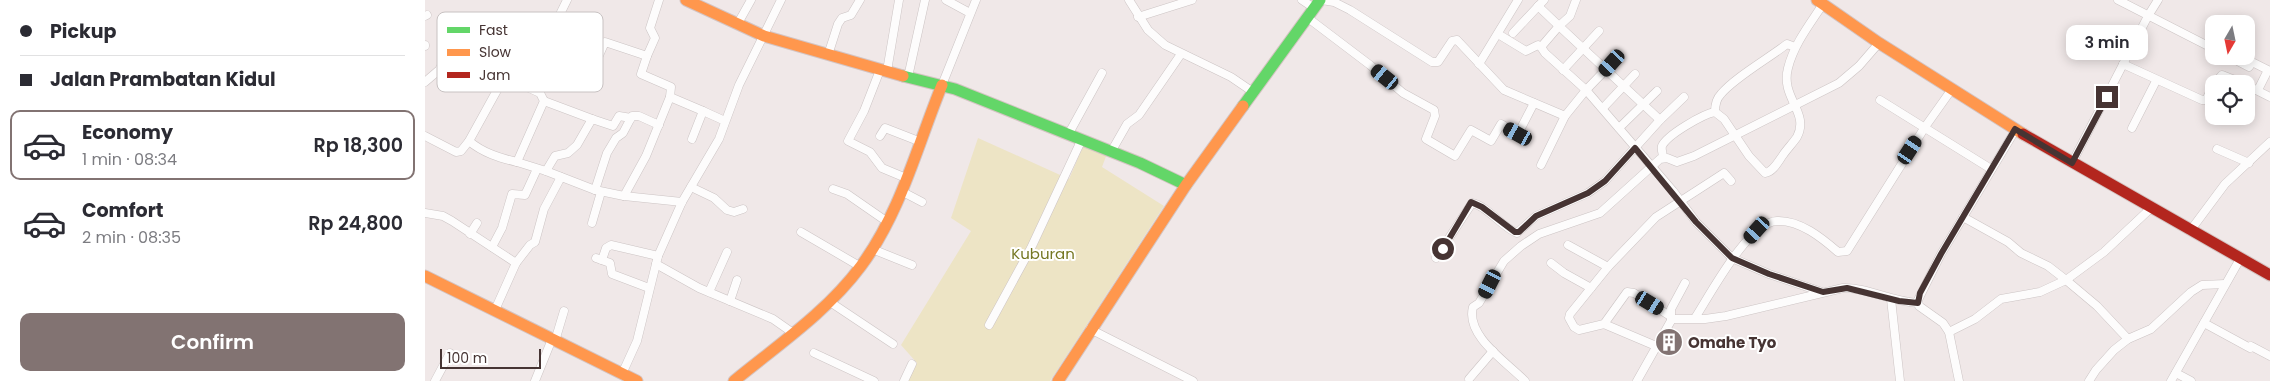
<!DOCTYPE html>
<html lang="en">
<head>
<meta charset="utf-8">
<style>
	:root { --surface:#fff; --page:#f7f7f7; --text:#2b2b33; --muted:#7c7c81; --line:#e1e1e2; --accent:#827372 }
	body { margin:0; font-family:Poppins,sans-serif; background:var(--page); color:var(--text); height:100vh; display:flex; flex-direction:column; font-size:19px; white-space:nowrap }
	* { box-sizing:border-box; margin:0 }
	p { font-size:16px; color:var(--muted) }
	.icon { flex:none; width:28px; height:28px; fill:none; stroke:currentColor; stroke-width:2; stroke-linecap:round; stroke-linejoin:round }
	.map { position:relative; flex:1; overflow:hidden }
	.sheet { display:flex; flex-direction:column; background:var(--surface); width:425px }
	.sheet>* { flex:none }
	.top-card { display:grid; align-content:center; height:110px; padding:0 20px; background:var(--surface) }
	.needle { width:32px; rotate:189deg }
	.buttons { position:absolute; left:1780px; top:15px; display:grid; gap:10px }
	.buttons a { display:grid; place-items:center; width:50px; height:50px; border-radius:10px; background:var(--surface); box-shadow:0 2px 12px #0003; font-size:25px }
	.scale { position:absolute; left:15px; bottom:12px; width:101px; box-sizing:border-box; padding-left:5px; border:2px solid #463433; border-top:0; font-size:14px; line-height:18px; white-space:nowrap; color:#463433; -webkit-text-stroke:4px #fff; paint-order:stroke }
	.end { position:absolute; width:22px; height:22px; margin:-11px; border:6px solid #463433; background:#fff; box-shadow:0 0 0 2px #fff }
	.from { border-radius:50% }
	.bubble { position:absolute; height:35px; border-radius:10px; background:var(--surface); box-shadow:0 2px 12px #0003; font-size:16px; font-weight:600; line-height:35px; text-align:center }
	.car { position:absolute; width:15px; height:30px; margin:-15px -8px; border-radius:6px; box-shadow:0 0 4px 1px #0007; background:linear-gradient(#222 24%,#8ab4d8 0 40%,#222 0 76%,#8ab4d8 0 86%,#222 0) }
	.top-card b { display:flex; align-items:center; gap:18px; height:48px; font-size:19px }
	.top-card b+b { border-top:1px solid var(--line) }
	.top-card i { width:12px; height:12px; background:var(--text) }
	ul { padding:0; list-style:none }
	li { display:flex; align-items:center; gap:15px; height:70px; margin:0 10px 8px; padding:0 10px; border:2px solid transparent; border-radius:10px }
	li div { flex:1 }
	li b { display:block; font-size:19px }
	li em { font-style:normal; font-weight:600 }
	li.selected { border-color:var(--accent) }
	li>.icon { width:45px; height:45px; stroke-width:1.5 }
	.action { display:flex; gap:10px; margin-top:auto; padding:10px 20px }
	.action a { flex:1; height:58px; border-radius:10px; background:var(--accent); color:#fff; font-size:20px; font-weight:600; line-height:58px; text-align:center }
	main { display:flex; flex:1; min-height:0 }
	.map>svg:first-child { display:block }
</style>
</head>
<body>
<main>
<section class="sheet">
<div class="top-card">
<b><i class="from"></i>Pickup</b>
<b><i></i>Jalan Prambatan Kidul</b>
</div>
<ul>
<li class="selected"><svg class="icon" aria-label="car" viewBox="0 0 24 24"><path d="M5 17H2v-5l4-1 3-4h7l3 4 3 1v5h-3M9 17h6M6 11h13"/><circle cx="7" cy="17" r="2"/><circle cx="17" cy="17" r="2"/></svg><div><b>Economy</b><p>1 min · 08:34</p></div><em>Rp 18,300</em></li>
<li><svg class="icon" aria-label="car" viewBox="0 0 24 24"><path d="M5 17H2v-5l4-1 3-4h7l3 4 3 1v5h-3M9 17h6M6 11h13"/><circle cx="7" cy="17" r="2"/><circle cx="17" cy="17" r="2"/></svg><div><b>Comfort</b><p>2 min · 08:35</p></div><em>Rp 24,800</em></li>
</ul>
<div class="action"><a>Confirm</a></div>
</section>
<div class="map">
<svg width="1845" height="381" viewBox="0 0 1845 381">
	<rect width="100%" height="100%" fill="#f0e8e8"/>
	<path fill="#ede4c5" d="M553,138L644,179L660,142L683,151L677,167L739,206L625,381H482L492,363L476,345L546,231L526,218Z"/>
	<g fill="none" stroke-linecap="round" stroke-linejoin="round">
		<g stroke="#ccc4c4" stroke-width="9">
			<g id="street">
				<path d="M142,0L102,81L104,88L115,93L119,101L92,162L121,171L170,190L199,196L257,202"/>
				<path d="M521,0L545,13"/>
				<path d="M704,0L723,30L740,45L806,77L828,92"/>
				<path d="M877,0L889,8"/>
				<path d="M897,0L909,2L925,10L1007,62H1013L1027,41L1032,40L1079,90L1140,116L1161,90L1194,56"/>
				<path d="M1151,0L1145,16L1134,26L1235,120"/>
				<path d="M1693,0L1789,49"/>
				<path d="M1113,6L1134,26L1116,47L1120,53L1161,90L1248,191L1271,222L1307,258L1344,274L1397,292"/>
				<path d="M0,16L2,15"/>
				<path d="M713,17L767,0"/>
				<path d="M883,18L945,65L978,93L1009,110L1010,116L1001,139L1030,156L1046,130L1066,141L1076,124L1093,134L1109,103"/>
				<path d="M312,25L326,0"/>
				<path d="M127,26L175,51"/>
				<path d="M1088,33L1119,0"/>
				<path d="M1073,34L1101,51L1113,45L1116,47"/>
				<path d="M0,45V46"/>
				<path d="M403,55L413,24L417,18L426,15L435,0"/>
				<path d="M222,56L230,38L225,28L234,0"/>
				<path d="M1803,56L1824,67L1827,62L1843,70L1833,90"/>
				<path d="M1054,64L1093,0"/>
				<path d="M1698,64L1777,100H1781L1789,84"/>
				<path d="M168,69L180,42L222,56L216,74L246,87L245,97L278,111"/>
				<path d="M455,70L439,111L423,141L445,152L457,168L481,178"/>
				<path d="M1138,70L1174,31"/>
				<path d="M462,71L474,0"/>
				<path d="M483,77L500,0"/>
				<path d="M0,82L14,70L33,34L41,24L51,25L115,54"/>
				<path d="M1789,84L1797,75L1820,84"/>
				<path d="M517,85L551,0"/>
				<path d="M1821,85L1845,97"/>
				<path d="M1455,100L1566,169"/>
				<path d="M119,101L167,119"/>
				<path d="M1178,108L1210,74"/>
				<path d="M1290,112C1290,105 1291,99 1296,94C1309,78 1344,58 1362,44L1370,47"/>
				<path d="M1194,128L1232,91"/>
				<path d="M1707,128L1731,81"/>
				<path d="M643,135L677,73"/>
				<path d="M0,136L31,152L36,151L44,141L81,74L102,85"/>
				<path d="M455,136L460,128L496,142"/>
				<path d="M267,139L278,111L300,121"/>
				<path d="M44,141C58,153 75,158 92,162"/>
				<path d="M1792,149L1824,163"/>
				<path d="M686,152L702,124L714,115L756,54"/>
				<path d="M1238,158C1238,154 1236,149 1237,146C1242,135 1278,114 1290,112L1299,119L1324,156L1340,173C1348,172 1353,162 1358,155C1362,149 1368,143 1372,137C1385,112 1355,98 1363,68C1369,44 1385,24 1398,4"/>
				<path d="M1647,163L1723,16L1733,0"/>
				<path d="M1116,165L1140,116"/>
				<path d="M121,171L130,156L143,153L152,145L167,119L188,126L194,116L206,118"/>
				<path d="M266,187L289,198L302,210L309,212L318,209"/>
				<path d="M408,189L422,194L461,221"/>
				<path d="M170,190L182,153L191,138L198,133L207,116H214L234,125"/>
				<path d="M476,191L497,202"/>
				<path d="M199,196L221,156L245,97"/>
				<path d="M0,213L18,216L27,221L91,263L70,310"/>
				<path d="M1538,217L1583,242L1596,253L1623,266L1641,280L1672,306L1703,339"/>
				<path d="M167,223L176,192"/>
				<path d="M1765,231L1800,184L1845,142"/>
				<path d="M376,232L436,267"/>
				<path d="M45,234L52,223"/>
				<path d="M1143,245L1183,267"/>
				<path d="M67,247L77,228L87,194L100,195L112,169"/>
				<path d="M447,249L487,265"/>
				<path d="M171,258L185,263L187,274L224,288"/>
				<path d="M1011,258L1047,203C1061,205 1077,227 1092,233L1111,216L1163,193L1180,181L1235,120L1259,97"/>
				<path d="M177,260L181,248L186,245L233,256"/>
				<path d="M91,263L105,245L110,242L119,209L136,177"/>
				<path d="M1126,263L1139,273L1166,288"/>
				<path d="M231,264L274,288L348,319L368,333"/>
				<path d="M284,292L302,252"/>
				<path d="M1466,299L1475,381"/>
				<path d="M305,301L312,280"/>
				<path d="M405,302L468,344"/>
				<path d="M1245,316L1209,293L1202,292L1179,324L1154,330L1149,327L1144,318L1145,314L1183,267L1231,217L1299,173L1306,181"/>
				<path d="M1270,318C1285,295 1323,222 1352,221C1375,220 1397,238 1413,252L1422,251L1500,127L1527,89"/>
				<path d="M1246,319V309L1260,283"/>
				<path d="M1779,323L1825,348L1826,346L1845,356"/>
				<path d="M1179,324L1231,346"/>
				<path d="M564,325L606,248L656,141"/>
				<path d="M665,329L768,381"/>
				<path d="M1524,332L1550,319L1576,299L1615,292L1641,280L1679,252L1725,209"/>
				<path d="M130,341L139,311"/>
				<path d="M389,353L449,381"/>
				<path d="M1751,373L1766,381"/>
				<path d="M197,374L212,341L233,256L257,202L294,139L314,85L356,0"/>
				<path d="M1044,379L1068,351"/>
				<path d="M10,381L25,353"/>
				<path d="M110,381L127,339"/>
				<path d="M479,381L487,364"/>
				<path d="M1100,381C1083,363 1040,336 1048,307L1054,303L1079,261L1096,246L1114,234L1175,213L1235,159L1242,158L1252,162L1269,156L1414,83L1434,66L1454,43"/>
				<path d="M1212,381L1247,319H1280L1301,316L1418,288C1441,287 1467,302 1493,303"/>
				<path d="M1534,381L1524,332L1518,323L1494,306L1493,300L1516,254L1591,129"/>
				<path d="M1664,381L1671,370L1689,350L1703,339L1726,329L1766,292L1777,285L1800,284"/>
				<path d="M1746,381L1815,259"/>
			</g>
		</g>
		<g stroke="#d4c4c2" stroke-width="13">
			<g id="fast">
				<path d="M478,76L530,89L715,163L761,185"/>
				<path d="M818,106L895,0"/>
			</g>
		</g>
		<g stroke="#d4c4c2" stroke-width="13">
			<g id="slow">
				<path d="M261,0L339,36L478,76"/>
				<path d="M1392,0L1454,43L1598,134"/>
				<path d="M0,276L212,381"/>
				<path d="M309,381C353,345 402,312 436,266C476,212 492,146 517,85"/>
				<path d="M633,381L761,185L818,106"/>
			</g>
		</g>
		<g stroke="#d4c4c2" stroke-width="13">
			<path id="jam" d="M1598,134L1845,275"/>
		</g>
		<use href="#street" stroke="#fdfcfc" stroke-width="8"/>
		<use href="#fast" stroke="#63d668" stroke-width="11"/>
		<use href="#slow" stroke="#ff974d" stroke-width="11"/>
		<use href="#jam" stroke="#b3261e" stroke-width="11"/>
	</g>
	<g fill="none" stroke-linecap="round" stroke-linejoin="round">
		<path stroke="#463433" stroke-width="6" d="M1018,249L1046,202L1057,207L1090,232H1094L1111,216L1163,193L1180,181L1210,148L1271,222L1307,258L1344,274L1398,292L1422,288L1474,301L1493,303L1495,293L1516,254L1590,129L1647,163L1682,97"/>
	</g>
	<defs>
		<g id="building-disc" transform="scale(1.4375)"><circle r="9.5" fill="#827372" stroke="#fff"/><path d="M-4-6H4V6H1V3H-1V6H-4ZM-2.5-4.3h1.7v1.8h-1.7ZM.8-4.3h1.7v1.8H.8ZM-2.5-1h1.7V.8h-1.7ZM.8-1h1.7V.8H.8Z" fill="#fff"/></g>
	</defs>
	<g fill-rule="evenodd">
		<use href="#building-disc" x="1244" y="342"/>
	</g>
	<g text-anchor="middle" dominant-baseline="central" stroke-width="4" stroke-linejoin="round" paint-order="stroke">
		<g font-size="15" fill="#757722" stroke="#fff">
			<text x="618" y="253">Kuburan</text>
		</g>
		<g font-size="15" font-weight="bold" fill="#463433" stroke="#fff" text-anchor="start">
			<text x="1263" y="342">Omahe Tyo</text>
		</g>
	</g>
	<rect x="12" y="12" width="166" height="80" rx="8" fill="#fff" stroke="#c8c2c2" stroke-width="1"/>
	<rect x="22" y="27" width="23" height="6" fill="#63d668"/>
	<rect x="22" y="49" width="23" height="7" fill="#ff974d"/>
	<rect x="22" y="72" width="23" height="6" fill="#b3261e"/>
	<g font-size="14" fill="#463433">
		<text x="54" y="35">Fast</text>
		<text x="54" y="57">Slow</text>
		<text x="54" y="80">Jam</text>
	</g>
</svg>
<div class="buttons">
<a><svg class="needle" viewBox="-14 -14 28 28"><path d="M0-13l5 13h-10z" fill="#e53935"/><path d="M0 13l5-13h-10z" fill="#7c7c81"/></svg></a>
<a><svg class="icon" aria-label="locate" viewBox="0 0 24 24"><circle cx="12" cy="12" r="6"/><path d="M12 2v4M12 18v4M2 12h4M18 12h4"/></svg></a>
</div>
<div class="scale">100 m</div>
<i class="end from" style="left:1018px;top:249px"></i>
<i class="end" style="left:1682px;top:97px"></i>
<div class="bubble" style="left:1641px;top:25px;width:82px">3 min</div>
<i class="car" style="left:1187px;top:63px;rotate:222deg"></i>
<i class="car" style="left:960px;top:77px;rotate:309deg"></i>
<i class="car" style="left:1093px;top:134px;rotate:299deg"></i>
<i class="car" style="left:1485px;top:150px;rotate:33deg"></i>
<i class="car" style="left:1332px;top:230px;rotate:222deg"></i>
<i class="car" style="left:1065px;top:284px;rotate:207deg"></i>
<i class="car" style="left:1225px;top:303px;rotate:121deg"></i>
</div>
</main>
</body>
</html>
